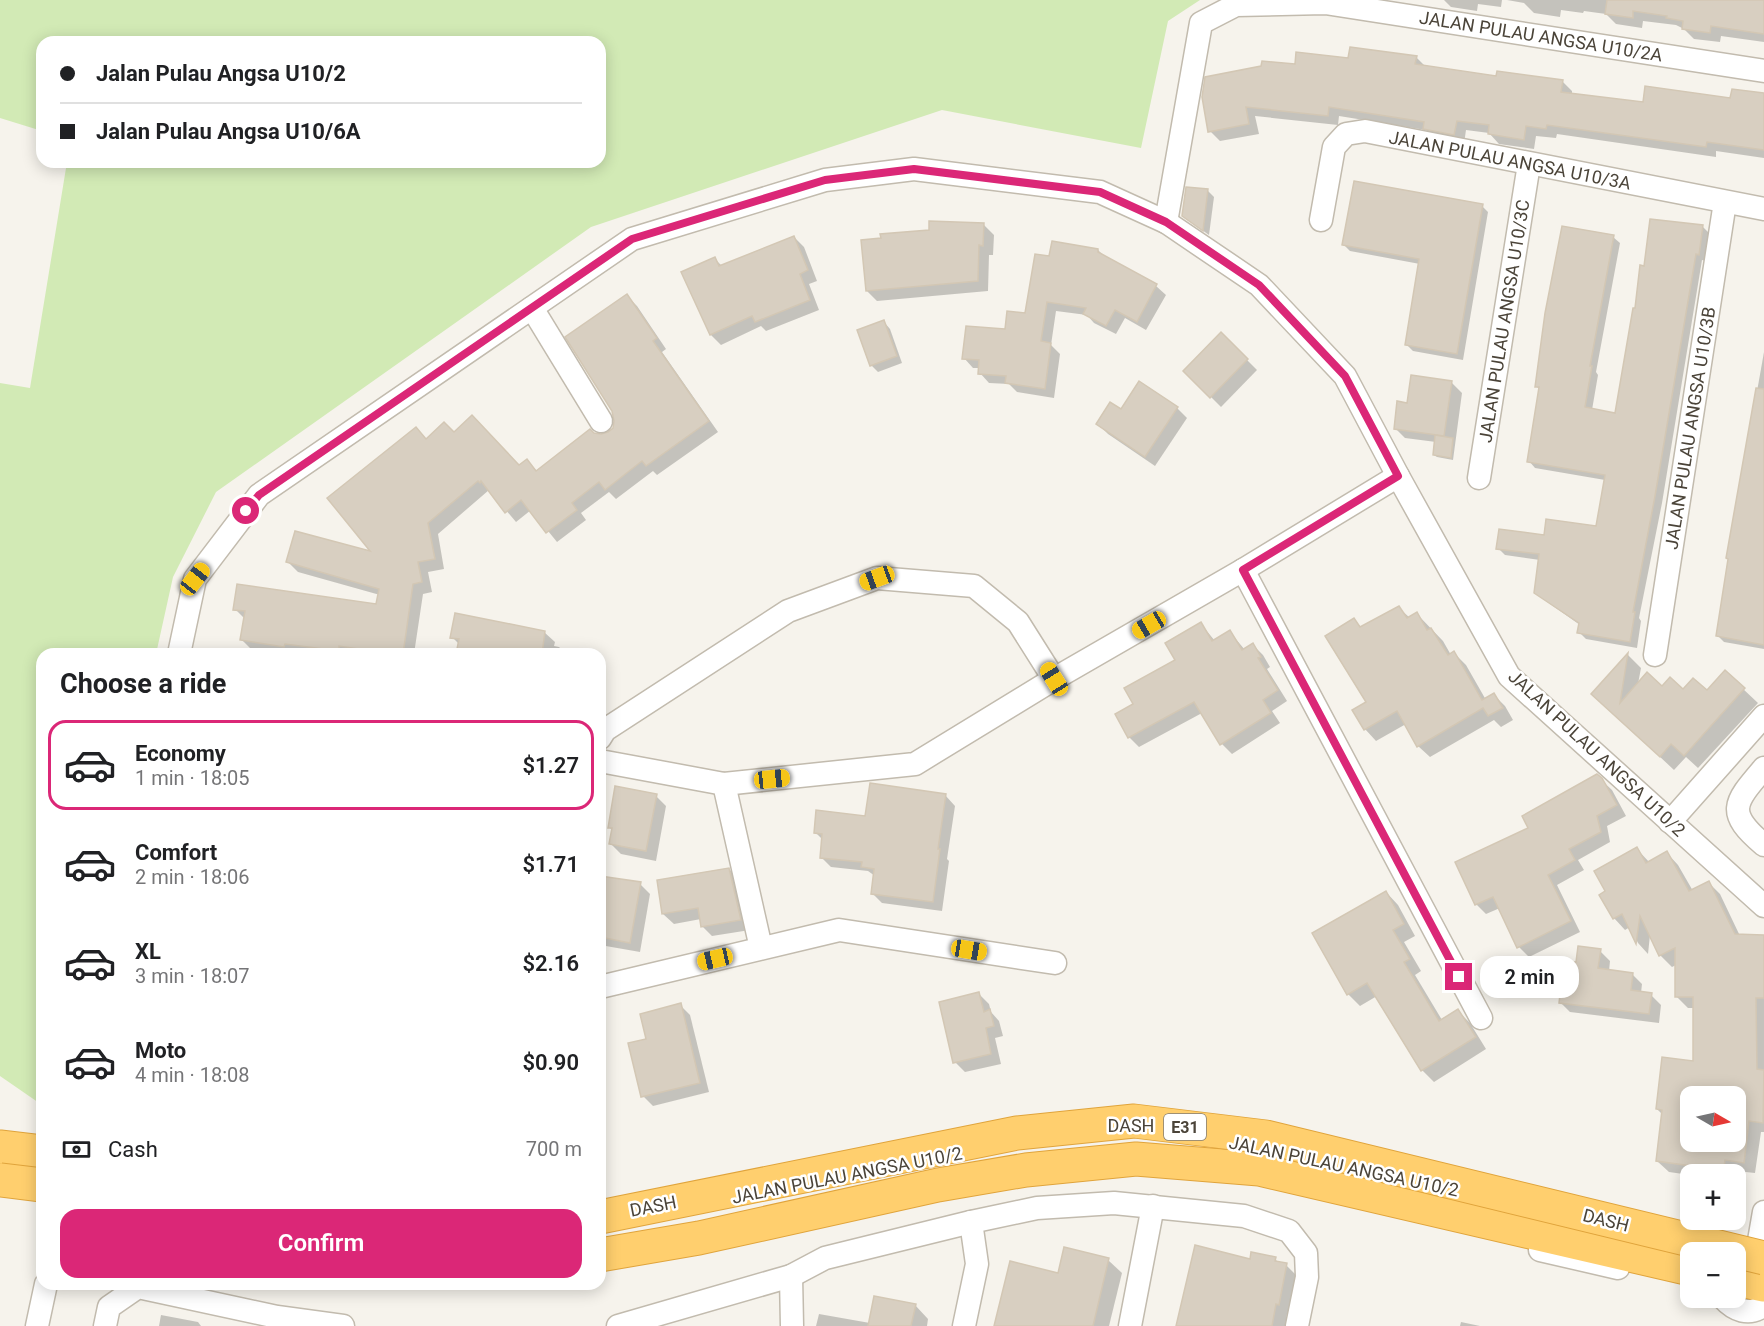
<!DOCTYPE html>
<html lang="en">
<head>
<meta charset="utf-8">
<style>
	:root { --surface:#fff; --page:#f6f6f6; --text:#202124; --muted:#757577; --line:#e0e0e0; --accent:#db2777 }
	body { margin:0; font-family:Roboto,sans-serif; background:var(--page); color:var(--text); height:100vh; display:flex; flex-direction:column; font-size:22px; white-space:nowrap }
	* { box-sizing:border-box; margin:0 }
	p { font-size:20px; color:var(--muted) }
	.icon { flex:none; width:33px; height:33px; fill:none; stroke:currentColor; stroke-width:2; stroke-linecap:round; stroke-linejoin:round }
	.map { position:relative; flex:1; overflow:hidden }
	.drawer { position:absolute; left:36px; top:648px; width:570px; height:642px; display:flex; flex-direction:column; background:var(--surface); border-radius:18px; box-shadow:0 3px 15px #0003 }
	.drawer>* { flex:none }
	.top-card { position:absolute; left:36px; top:36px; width:570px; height:132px; border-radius:18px; box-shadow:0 3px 15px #0003; display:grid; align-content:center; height:132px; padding:0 24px; background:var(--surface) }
	.needle { width:39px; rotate:99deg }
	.tools { position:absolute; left:1680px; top:1086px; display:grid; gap:12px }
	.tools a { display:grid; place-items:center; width:66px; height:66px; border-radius:12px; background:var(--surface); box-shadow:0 3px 15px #0003; font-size:30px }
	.end { position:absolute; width:27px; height:27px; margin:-14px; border:8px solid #db2777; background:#fff; box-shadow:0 0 0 3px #fff }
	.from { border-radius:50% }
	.bubble { position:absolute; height:42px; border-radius:18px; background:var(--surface); box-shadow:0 3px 15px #0003; font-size:20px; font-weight:600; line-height:42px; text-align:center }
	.car { position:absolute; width:18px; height:36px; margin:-18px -9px; border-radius:8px; box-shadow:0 0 4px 2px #0007; background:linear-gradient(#f5c518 24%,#345 0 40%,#f5c518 0 76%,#345 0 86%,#f5c518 0) }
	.top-card b { display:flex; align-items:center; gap:21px; height:57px; font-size:22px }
	.top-card b+b { border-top:2px solid var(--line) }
	.top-card i { width:15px; height:15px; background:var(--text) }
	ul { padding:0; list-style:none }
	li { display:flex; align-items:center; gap:18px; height:90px; margin:0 12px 9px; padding:0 12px; border:3px solid transparent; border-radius:18px }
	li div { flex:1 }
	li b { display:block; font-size:22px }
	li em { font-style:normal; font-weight:600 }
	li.selected { border-color:var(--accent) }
	li>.icon { width:54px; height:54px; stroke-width:1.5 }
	h2 { padding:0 24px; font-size:27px; line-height:72px }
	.pay { display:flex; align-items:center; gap:15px; height:66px; padding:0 24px; font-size:22px }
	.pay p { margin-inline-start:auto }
	.cta { display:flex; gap:12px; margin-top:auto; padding:12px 24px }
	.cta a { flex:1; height:69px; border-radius:18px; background:var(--accent); color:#fff; font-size:24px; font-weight:600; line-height:69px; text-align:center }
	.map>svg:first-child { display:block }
</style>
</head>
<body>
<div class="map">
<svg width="1764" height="1326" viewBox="0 0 1764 1326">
	<rect width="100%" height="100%" fill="#f6f3ec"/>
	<path fill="#d2eab5" d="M0,0H1200L1168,21L1141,148L942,110L591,227L216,492L173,577L156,654H42V1105L0,1076V383L30,388L67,162H600V42H42V131L0,118Z"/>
	<g fill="#0003" fill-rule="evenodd">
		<path d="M1444,0H1502L1501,7L1478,4L1477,11L1451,7Z"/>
		<path d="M1507,0H1750L1764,2V42L1721,36L1720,42L1694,39L1684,29L1676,25L1643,21L1642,28L1616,24L1606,14L1584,11L1583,13L1561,10L1560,17L1534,13L1524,3Z"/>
		<path d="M1416,57L1426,67L1497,78L1562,81L1572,91V94L1644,104L1732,99L1764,95V158L1716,151V157L1557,134L1556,138L1536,136L1534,149L1499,144L1489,133L1466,130L1464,144L1435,138L1426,130L1339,116L1338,125L1255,116L1259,134L1220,141L1210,131L1296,66L1349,60Z"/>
		<path d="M1208,191L1214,197L1209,235L1183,216Z"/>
		<path d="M1482,206L1488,212L1463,360L1413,351L1406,344L1420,264L1350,251L1344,245Z"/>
		<path d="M984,225L994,235L993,255H989L988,291L877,301L867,291Z"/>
		<path d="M1702,226L1709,233L1706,261L1702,260L1662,503L1639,618L1641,621L1637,648L1586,639L1579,632L1580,625L1543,599L1536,592L1540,560L1505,555L1498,548L1598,528L1605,480L1535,468L1529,461L1540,390L1536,386L1613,237L1620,243L1596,372L1598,375L1592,410L1616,414L1646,267Z"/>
		<path d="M794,237L804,247L817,281L809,284L819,310L766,331L761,326L721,345L711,335L715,259L722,266Z"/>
		<path d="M1098,250L1105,257L1156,286L1166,295L1146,330L1125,318L1116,334L1094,323L1087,315L1056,311L1051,345L1060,354L1054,398L1017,392L1009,384L989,383L980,373V368H973L964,358L1006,331L1026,315L1051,258Z"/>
		<path d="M627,296L637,306L666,349L662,352L718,432L657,475L653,471L616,499L609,492L581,513L586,520L557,542L531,510L516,522L489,490L438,534L444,569L428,572L432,592L423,594L414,654H281L252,650L242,640L245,619L235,609L377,606L380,595L298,572L288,562L375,554L427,441L454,434L519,467L527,461L537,471L593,434L601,436L609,433L614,429Z"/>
		<path d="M884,322L890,329L902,363L878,372L871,365Z"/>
		<path d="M1221,334L1257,370L1221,407L1185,371Z"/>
		<path d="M1764,352V649L1724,642L1718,636L1743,470Z"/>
		<path d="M1452,383L1462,393L1453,460L1437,457L1434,455L1436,442L1405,438L1395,428L1408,405Z"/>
		<path d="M1177,408L1187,418L1155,466L1108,434L1098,424L1121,411Z"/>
		<path d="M1399,608L1410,618L1417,614L1443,641L1451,655L1454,653L1466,665L1486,700L1494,695L1505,706L1513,720L1501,727L1494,720L1430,757L1418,746L1406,724L1376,741L1365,729L1368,703L1354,620L1362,628Z"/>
		<path d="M1201,624L1215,641L1230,632L1245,650L1253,645L1263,655L1270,667L1267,669L1287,701L1272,711L1280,723L1232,754L1222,744L1202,713L1139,747L1129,737L1135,705L1177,660Z"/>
		<path d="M544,632L555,642L554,646L559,647L566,654H458L460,645L452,637Z"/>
		<path d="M1628,655L1641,668L1638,684L1683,691L1707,692L1725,672L1758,703L1698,768L1686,757L1674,770L1593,694Z"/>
		<path d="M1597,776L1612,790L1626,816L1607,826L1610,842L1578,860L1584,870L1557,885L1580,932L1529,957L1519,947L1500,908L1486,914L1476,904L1530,829Z"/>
		<path d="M945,795L955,806L947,859L949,861L942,911L882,903L872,893L875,876L868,871L831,867L821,857L823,840L815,832Z"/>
		<path d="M656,796L666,806L656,861L621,854L611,844L613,831L609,827Z"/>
		<path d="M1636,848L1650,863L1667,853L1678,865L1693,891L1709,883L1720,894L1740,936H1764V1132H1761L1755,1173L1736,1171V1176L1690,1175L1669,1172L1657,1161L1663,1115L1657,1109L1694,1062L1695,1008H1688L1676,996V965L1672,967L1660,955L1650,935L1648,954L1638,943L1630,927L1625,930L1614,918L1607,892ZM1690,1096H1736V1142H1690Z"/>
		<path d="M729,869L739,879L750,930L712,936L702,926L701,919L674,924L663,914Z"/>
		<path d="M600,878L640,884L650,894L640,952L600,945Z"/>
		<path d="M1386,892L1398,905L1415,936L1404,942L1421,971L1415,975L1442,1020L1458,1011L1470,1023L1486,1049L1434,1082L1422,1070L1377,996L1360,1006L1348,994Z"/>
		<path d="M1600,951L1610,961L1609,971L1632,974L1642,984L1641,993L1651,995L1661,1005L1659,1023L1570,1012L1560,1002Z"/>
		<path d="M979,994L989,1004L991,1012L999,1021L1003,1036L995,1038L1001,1064L965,1072L955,1062Z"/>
		<path d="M680,1005L690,1015L709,1092L653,1106L643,1096L648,1040Z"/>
		<path d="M1275,1259L1280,1264L1286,1265L1297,1276L1289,1315L1287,1314L1285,1326H1177L1251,1260Z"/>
		<path d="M1108,1260L1122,1273L1109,1326H995L1059,1275Z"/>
		<path d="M915,1305L928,1319L927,1326H816L819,1314L870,1323Z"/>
		<path d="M161,1315L198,1322L201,1326H159Z"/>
		<path d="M1461,1322L1480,1326H1460Z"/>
	</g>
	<g fill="#d8cfc1" stroke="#d3c7b4" stroke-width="1.5" fill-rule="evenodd">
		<path d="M1607,0H1764V34L1711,26L1710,33L1682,29L1683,21L1666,18L1667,16L1633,11V18L1605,14Z"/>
		<path d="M1350,47L1417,56L1415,64L1496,76L1497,71L1563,80L1561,92L1643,102L1645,86L1730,98L1732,89L1764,93V150L1707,142L1706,147L1547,125L1546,129L1526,126L1524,140L1488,134L1489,125L1457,121L1454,135L1423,129L1424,122L1329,107L1328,116L1246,107L1249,124L1208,132L1202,97L1205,77L1261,66L1262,61L1295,64L1296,52L1348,58Z"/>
		<path d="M1354,181L1483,204L1457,354L1405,345L1419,259L1342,245Z"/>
		<path d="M1186,187L1208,189L1203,231L1182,216Z"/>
		<path d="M1650,219L1703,225L1699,255L1696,254L1655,496L1633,612H1635L1630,642L1577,633L1579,623L1534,593L1539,554L1496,549L1499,529L1544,535L1546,519L1596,526L1605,475L1527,462L1539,387H1535L1545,313L1562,226L1614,235L1590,366H1592L1585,407L1615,413L1633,308H1635L1640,265L1644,266Z"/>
		<path d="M929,221L984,223L983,246L979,245L978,281L866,291L861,240L881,238L880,234L929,230Z"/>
		<path d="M794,236L808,270L800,274L810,300L755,322L752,316L710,335L681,272L715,257L719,266Z"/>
		<path d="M1052,241L1098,249V252L1157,284L1137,322L1115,310L1106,326L1083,314L1086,308L1047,302L1041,341L1051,343L1045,389L1005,383L1006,376L978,374L979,360L962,359L966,326L1005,329L1007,311L1025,313L1035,254L1049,256Z"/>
		<path d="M627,294L657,338L653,341L709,421L646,466L642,461L605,490L599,482L572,503L577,510L546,533L521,500L505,513L481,481L480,483L478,481L428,523L435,559L418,562L422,582L413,584L403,654H379V652L339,646V651L285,644L284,647L240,640L245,611L233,610L237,584L376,604L379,589L286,562L295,531L370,551L327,498L416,427L426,439L444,422L454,432L472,415L519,465L527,459L536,471L590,429L594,433L601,434L608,432L613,428L614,421L612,411L565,337Z"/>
		<path d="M884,320L897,356L870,366L857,330Z"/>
		<path d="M1221,332L1248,359L1210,398L1183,371Z"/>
		<path d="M1411,375L1452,381L1444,436L1394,429L1397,401L1407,403Z"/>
		<path d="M1139,381L1178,407L1145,457L1096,424L1110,402L1121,409Z"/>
		<path d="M1756,388L1764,389V645L1716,636L1728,559L1726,558Z"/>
		<path d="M1435,435L1453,438L1451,458L1433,455Z"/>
		<path d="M1399,606L1407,618L1417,612L1427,630L1431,628L1448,655L1454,651L1482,700L1494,693L1503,708L1488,716L1483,708L1417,747L1397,711L1364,730L1352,710L1366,702L1325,636L1354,618L1360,627Z"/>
		<path d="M455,613L545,631L542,654H456L459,639L450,638Z"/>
		<path d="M1201,622L1212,641L1230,630L1242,650L1253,643L1261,657L1258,658L1278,690L1263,700L1271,713L1220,745L1194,702L1128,738L1115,714L1133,704L1124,688L1175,660L1165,643Z"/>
		<path d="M1628,653L1620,703L1647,672L1662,686L1670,677L1683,689L1693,678L1707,690L1725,670L1745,688L1684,756L1671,744L1660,757L1591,694Z"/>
		<path d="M1597,774L1602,778L1617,805L1597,816L1601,832L1569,849L1575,860L1548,875L1571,921L1517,948L1493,897L1475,905L1455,862L1528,828L1522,816Z"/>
		<path d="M870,783L946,794L938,849H940L933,902L871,894L874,869L861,867L862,862L820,858L822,834L814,833L816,810L865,816Z"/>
		<path d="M615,786L657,794L646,851L609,844L612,828H608Z"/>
		<path d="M1637,847L1646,863L1667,851L1689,891L1709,881L1735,934L1764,935V998H1756L1757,1069L1764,1070L1763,1123L1749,1121L1744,1163L1725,1160L1723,1174H1690L1691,1166L1656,1161L1662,1110L1656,1109L1662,1057L1693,1061V997H1675V948L1659,956L1640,916L1636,944L1622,914L1613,919L1599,895L1605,891L1594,871ZM1690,1096H1736V1142H1690Z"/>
		<path d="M729,868L741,920L701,927L698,908L662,914L657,880Z"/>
		<path d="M600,876L641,882L630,943L600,937Z"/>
		<path d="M1386,891L1404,924L1393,930L1410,959L1404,962L1439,1021L1458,1009L1476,1037L1421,1071L1367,983L1347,995L1312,933Z"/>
		<path d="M1578,946L1601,949L1598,968L1633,973L1631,990L1652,993L1649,1014L1559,1003L1564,961L1576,962Z"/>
		<path d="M979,992L984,1012L990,1009L994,1026L986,1028L991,1054L953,1063L939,1002Z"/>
		<path d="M681,1003L700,1083L641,1097L628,1043L646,1039L640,1014Z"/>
		<path d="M1195,1245L1250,1259L1251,1252L1276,1257L1275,1261L1287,1263L1279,1305L1276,1304L1272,1326H1176Z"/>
		<path d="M1064,1247L1109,1258L1093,1326H994L1010,1261L1058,1273Z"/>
		<path d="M874,1296L916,1304L911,1326H868Z"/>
	</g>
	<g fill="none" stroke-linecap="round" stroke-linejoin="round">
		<g stroke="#c2bbae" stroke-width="25">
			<g id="minor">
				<path d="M1321,220L1334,147L1346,134L1365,131L1764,209"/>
				<path d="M1166,222L1201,23L1236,5L1325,3L1764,71"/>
				<path d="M532,308L601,421"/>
				<path d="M1479,478L1529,164"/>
				<path d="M1243,570L1481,1018"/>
				<path d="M179,654L195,579L259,495L632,239L825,180L914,169L1100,192L1166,222L1259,285L1345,376L1398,476L1509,676L1764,906"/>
				<path d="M1655,655L1725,202"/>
				<path d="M600,738L605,730L788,611L877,578L974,586L1018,622L1054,679"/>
				<path d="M600,761L724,784L915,764L1054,679L1243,570L1398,476"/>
				<path d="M1764,768C1734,803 1725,812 1764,845"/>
				<path d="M724,784L761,948"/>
				<path d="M1670,822L1764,716"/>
				<path d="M600,987L839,930L1055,963"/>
				<path d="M1540,1250L1618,1268"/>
				<path d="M1756,1258L1764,1212"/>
				<path d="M791,1276L792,1326"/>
				<path d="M1723,1298C1734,1310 1749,1317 1764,1305"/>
				<path d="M37,1326L46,1284"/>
				<path d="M105,1326L109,1307L138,1287L277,1317L343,1326"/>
				<path d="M618,1326L791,1276L825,1258L971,1222L1037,1208L1114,1203L1244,1216L1289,1231L1306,1253L1307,1277L1297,1326"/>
				<path d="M964,1326L977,1264L971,1222"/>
				<path d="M1130,1326L1153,1206"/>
			</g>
		</g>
		<g stroke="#e0a43c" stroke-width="35">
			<g id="highway">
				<path d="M0,1147L42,1152"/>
				<path d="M600,1255L699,1238L938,1185L1026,1170L1136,1159L1259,1169L1690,1269"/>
				<path d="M1736,1279L1764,1285"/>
			</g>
		</g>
		<use href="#minor" stroke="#fff" stroke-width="22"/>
		<use href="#highway" stroke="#ffcf6e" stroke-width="33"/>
		<g stroke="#e0a43c" stroke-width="35" stroke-linecap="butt">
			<g id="highway-bridge">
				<path d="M0,1180L42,1185"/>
				<path d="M600,1217L1017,1133L1134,1121L1266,1137L1764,1258"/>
			</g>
		</g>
		<use href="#highway-bridge" stroke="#ffcf6e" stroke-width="33"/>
	</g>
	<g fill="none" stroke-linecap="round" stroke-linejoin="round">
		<path stroke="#db2777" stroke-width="8" d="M246,511L259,495L632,239L825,180L914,169L1100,192L1166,222L1259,285L1345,376L1398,476L1243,570L1459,977"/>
	</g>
	<g text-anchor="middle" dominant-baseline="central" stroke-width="5" stroke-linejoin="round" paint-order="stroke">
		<rect fill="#fff" stroke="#817c74" stroke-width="1.5" x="1164" y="1114" width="42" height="26" rx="4.5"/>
		<g font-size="16" font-weight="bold" fill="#4b4439">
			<text x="1185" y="1127">E31</text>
		</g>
		<g font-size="18" fill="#4b4439" stroke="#fff">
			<text transform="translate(1541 36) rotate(9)">JALAN PULAU ANGSA U10/2A</text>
			<text transform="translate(1510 160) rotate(11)">JALAN PULAU ANGSA U10/3A</text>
			<text transform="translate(1504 321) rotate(-81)">JALAN PULAU ANGSA U10/3C</text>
			<text transform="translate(1690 428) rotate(-81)">JALAN PULAU ANGSA U10/3B</text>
			<text transform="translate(1597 753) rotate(43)">JALAN PULAU ANGSA U10/2</text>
			<text x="1131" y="1125">DASH</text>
			<text transform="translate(1344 1166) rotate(12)">JALAN PULAU ANGSA U10/2</text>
			<text transform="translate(847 1175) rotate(-11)">JALAN PULAU ANGSA U10/2</text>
			<text transform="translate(653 1206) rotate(-11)">DASH</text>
			<text transform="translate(1606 1220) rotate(14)">DASH</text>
		</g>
	</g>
</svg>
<div class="tools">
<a><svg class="needle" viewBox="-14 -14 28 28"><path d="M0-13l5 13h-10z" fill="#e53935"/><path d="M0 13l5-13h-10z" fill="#757577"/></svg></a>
<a>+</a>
<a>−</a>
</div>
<i class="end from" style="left:246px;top:511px"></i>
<i class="end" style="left:1459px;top:977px"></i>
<div class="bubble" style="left:1480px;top:956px;width:99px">2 min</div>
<i class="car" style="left:877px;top:578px;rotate:250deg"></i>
<i class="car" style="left:195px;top:579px;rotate:38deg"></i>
<i class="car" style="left:1149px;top:625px;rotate:240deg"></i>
<i class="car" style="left:1054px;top:679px;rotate:328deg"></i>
<i class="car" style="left:772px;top:779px;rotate:84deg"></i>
<i class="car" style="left:969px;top:950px;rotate:99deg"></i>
<i class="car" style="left:715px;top:959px;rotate:257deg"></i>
<div class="top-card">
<b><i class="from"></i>Jalan Pulau Angsa U10/2</b>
<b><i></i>Jalan Pulau Angsa U10/6A</b>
</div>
<section class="drawer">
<h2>Choose a ride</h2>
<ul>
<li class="selected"><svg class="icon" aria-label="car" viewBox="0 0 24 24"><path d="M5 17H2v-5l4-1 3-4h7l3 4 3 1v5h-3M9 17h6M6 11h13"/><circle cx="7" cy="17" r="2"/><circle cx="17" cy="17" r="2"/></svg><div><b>Economy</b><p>1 min · 18:05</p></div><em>$1.27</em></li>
<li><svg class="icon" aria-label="car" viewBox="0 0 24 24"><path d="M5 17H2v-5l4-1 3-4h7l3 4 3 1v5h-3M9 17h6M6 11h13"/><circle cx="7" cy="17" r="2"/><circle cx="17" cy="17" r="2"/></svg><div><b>Comfort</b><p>2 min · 18:06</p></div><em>$1.71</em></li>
<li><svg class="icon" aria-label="car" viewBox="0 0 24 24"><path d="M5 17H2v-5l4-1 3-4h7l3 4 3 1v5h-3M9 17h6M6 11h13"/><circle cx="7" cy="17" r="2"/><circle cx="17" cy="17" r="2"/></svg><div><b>XL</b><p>3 min · 18:07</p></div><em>$2.16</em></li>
<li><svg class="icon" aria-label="car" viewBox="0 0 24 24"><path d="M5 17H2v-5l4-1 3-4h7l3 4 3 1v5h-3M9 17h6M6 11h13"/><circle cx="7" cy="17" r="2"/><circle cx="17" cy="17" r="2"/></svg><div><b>Moto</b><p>4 min · 18:08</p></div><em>$0.90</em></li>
</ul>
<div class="pay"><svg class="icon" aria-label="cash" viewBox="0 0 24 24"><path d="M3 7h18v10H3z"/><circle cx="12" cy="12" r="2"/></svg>Cash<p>700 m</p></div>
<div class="cta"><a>Confirm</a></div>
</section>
</div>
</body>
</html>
